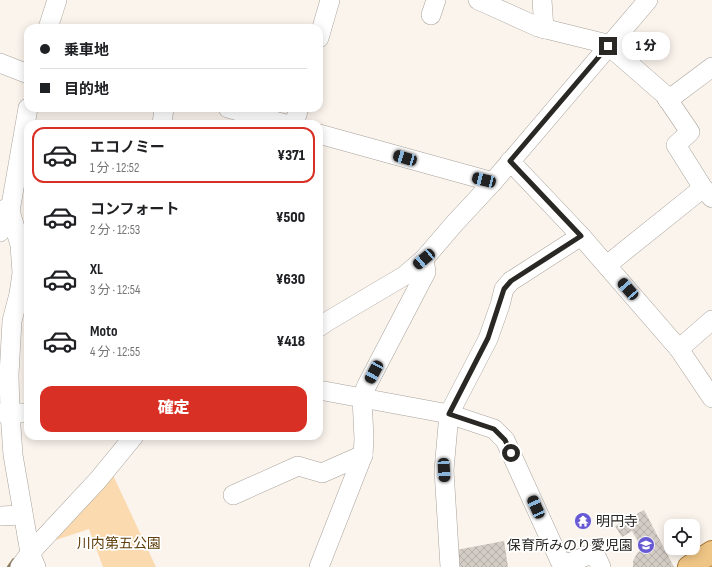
<!DOCTYPE html>
<html lang="ja">
<head>
<meta charset="utf-8">
<style>
	:root { --surface:#fff; --page:#f2f2f2; --text:#202124; --muted:#757577; --line:#e0e0e0; --accent:#d93025 }
	body { margin:0; font-family:"Sofia Sans Condensed","Noto Sans JP",sans-serif; background:var(--page); color:var(--text); height:100vh; display:flex; flex-direction:column; font-size:15px; white-space:nowrap }
	* { box-sizing:border-box; margin:0 }
	p { font-size:13px; color:var(--muted) }
	.icon { flex:none; width:22px; height:22px; fill:none; stroke:currentColor; stroke-width:2; stroke-linecap:round; stroke-linejoin:round }
	.map { position:relative; flex:1; overflow:hidden }
	.panel { position:absolute; left:24px; top:120px; width:299px; height:320px; display:flex; flex-direction:column; background:var(--surface); border-radius:12px; box-shadow:0 2px 10px #0003 }
	.panel>* { flex:none }
	.top-card { position:absolute; left:24px; top:24px; width:299px; height:88px; border-radius:12px; box-shadow:0 2px 10px #0003; display:grid; align-content:center; height:88px; padding:0 16px; background:var(--surface) }
	.controls { position:absolute; left:664px; top:519px; display:grid; gap:8px }
	.controls a { display:grid; place-items:center; width:36px; height:36px; border-radius:8px; background:var(--surface); box-shadow:0 2px 10px #0003; font-size:20px }
	.end { position:absolute; width:18px; height:18px; margin:-9px; border:5px solid #2a2825; background:#fff; box-shadow:0 0 0 2px #fff }
	.from { border-radius:50% }
	.bubble { position:absolute; height:28px; border-radius:12px; background:var(--surface); box-shadow:0 2px 10px #0003; font-size:13px; font-weight:800; line-height:28px; text-align:center }
	.car { position:absolute; width:12px; height:24px; margin:-12px -6px; border-radius:5px; box-shadow:0 0 3px 1px #0007; background:linear-gradient(#222 24%,#8ab4d8 0 40%,#222 0 76%,#8ab4d8 0 86%,#222 0) }
	.top-card b { display:flex; align-items:center; gap:14px; height:38px; font-size:15px }
	.top-card b+b { border-top:1px solid var(--line) }
	.top-card i { width:10px; height:10px; background:var(--text) }
	ul { padding:7px 0 0; list-style:none }
	li { display:flex; align-items:center; gap:12px; height:56px; margin:0 8px 6px; padding:0 8px; border:2px solid transparent; border-radius:12px }
	li div { flex:1 }
	li b { display:block; font-size:15px }
	li em { font-style:normal; font-weight:800 }
	li.active { border-color:var(--accent) }
	li>.icon { width:36px; height:36px; stroke-width:1.5 }
	.cta { display:flex; gap:8px; margin-top:auto; padding:8px 16px }
	.cta a { flex:1; height:46px; border-radius:12px; background:var(--accent); color:#fff; font-size:16px; font-weight:800; line-height:46px; text-align:center }
	.map>svg:first-child { display:block }
</style>
</head>
<body>
<div class="map">
<svg width="712" height="567" viewBox="0 0 712 567">
	<defs>
		<pattern id="building-cross-hatch" width="8" height="8" patternUnits="userSpaceOnUse"><rect width="8" height="8" fill="#d2ccc4"/><path d="M0 0l8 8M0 8l8-8" fill="none" stroke="#b4afa8"/></pattern>
	</defs>
	<rect width="100%" height="100%" fill="#fbf4ed"/>
	<path fill="#fbdab0" d="M111,471L156,567H103L89,529L47,543Z"/>
	<g fill="none" stroke-linecap="round" stroke-linejoin="round">
		<path stroke="#927b5d" stroke-width="4" d="M9,567L14,560"/>
	</g>
	<g fill="url(#building-cross-hatch)">
		<path d="M644,510L674,567H633V561L635,557L638,552L643,550L632,531L622,537L615,526Z"/>
		<path d="M504,541L508,567H459L456,550Z"/>
	</g>
	<g fill="none" stroke-linecap="round" stroke-linejoin="round">
		<g stroke="#a8a29b" stroke-width="20">
			<g id="minor">
				<path d="M478,0L538,27L603,43L609,46L664,94L690,132L676,145L703,188L712,198"/>
				<path d="M542,0L544,29"/>
				<path d="M431,15L436,0"/>
				<path d="M48,28L57,0"/>
				<path d="M319,38L330,0"/>
				<path d="M0,63L28,74"/>
				<path d="M668,100L712,67"/>
				<path d="M28,108L10,211L20,245L22,273L19,294L12,321L9,375L10,412L13,455L30,553L36,567"/>
				<path d="M228,108L285,124"/>
				<path d="M162,124L164,108"/>
				<path d="M294,124L299,108"/>
				<path d="M319,134L493,182"/>
				<path d="M510,161L581,236L679,349L712,398"/>
				<path d="M0,232L10,211L5,209"/>
				<path d="M607,265L703,188"/>
				<path d="M319,327L328,321L404,276L424,259L454,224L493,182L648,0"/>
				<path d="M679,349L712,320"/>
				<path d="M319,390L449,414L494,429L505,440L560,561L569,563L589,555L597,558L601,567"/>
				<path d="M0,413H28"/>
				<path d="M233,495L298,466L322,473L363,455"/>
				<path d="M0,516L23,515"/>
				<path d="M20,567L30,553L98,480L134,436"/>
				<path d="M319,567L363,455L364,439L362,397L367,385L426,272L424,259"/>
				<path d="M450,567L444,470L449,414L488,339L500,305L504,289L511,281L581,236"/>
			</g>
		</g>
		<g stroke="#a3752f" stroke-width="24">
			<path id="major" d="M689,567L712,552"/>
		</g>
		<use href="#minor" stroke="#fff" stroke-width="19"/>
		<use href="#major" stroke="#efc585" stroke-width="22"/>
	</g>
	<g fill="none" stroke-linecap="round" stroke-linejoin="round">
		<path stroke="#2a2825" stroke-width="5" d="M511,453L505,440L494,429L449,414L488,338L504,289L511,281L581,236L510,161L608,46"/>
	</g>
	<defs>
		<g id="temple-disc" transform="scale(0.9)"><circle r="9.5" fill="#6759d3" stroke="#fff"/><path d="M0-6L5-2H3V0L6.5 2.5H4V6H1.5V3h-3V6H-4V2.5H-6.5L-3 0V-2H-5Z" fill="#fff"/></g>
		<g id="school-disc" transform="scale(0.9)"><circle r="9.5" fill="#6759d3" stroke="#fff"/><path d="M0-5L7-2L0 1L-7-2ZM-4 1L0 2.5L4 1V4Q0 6-4 4Z" fill="#fff"/></g>
	</defs>
	<g fill-rule="evenodd">
		<use href="#temple-disc" x="583" y="521"/>
		<use href="#school-disc" x="646" y="545"/>
	</g>
	<g text-anchor="middle" dominant-baseline="central" stroke-width="3.5" stroke-linejoin="round" paint-order="stroke">
		<g font-size="14" fill="#2a2825" stroke="#fff" text-anchor="start">
			<text x="596" y="521">明円寺</text>
			<text x="633" y="545" text-anchor="end">保育所みのり愛児園</text>
		</g>
		<g font-size="14" fill="#60400c" stroke="#fff">
			<text x="119" y="543">川内第五公園</text>
		</g>
	</g>
</svg>
<div class="controls">
<a><svg class="icon" aria-label="locate" viewBox="0 0 24 24"><circle cx="12" cy="12" r="6"/><path d="M12 2v4M12 18v4M2 12h4M18 12h4"/></svg></a>
</div>
<i class="end from" style="left:511px;top:453px"></i>
<i class="end" style="left:608px;top:46px"></i>
<div class="bubble" style="left:622px;top:32px;width:48px">1 分</div>
<i class="car" style="left:405px;top:158px;rotate:286deg"></i>
<i class="car" style="left:484px;top:180px;rotate:284deg"></i>
<i class="car" style="left:424px;top:259px;rotate:230deg"></i>
<i class="car" style="left:628px;top:289px;rotate:319deg"></i>
<i class="car" style="left:374px;top:372px;rotate:208deg"></i>
<i class="car" style="left:444px;top:470px;rotate:177deg"></i>
<i class="car" style="left:536px;top:507px;rotate:336deg"></i>
<div class="top-card">
<b><i class="from"></i>乗車地</b>
<b><i></i>目的地</b>
</div>
<section class="panel">
<ul>
<li class="active"><svg class="icon" aria-label="car" viewBox="0 0 24 24"><path d="M5 17H2v-5l4-1 3-4h7l3 4 3 1v5h-3M9 17h6M6 11h13"/><circle cx="7" cy="17" r="2"/><circle cx="17" cy="17" r="2"/></svg><div><b>エコノミー</b><p>1 分 · 12:52</p></div><em>¥371</em></li>
<li><svg class="icon" aria-label="car" viewBox="0 0 24 24"><path d="M5 17H2v-5l4-1 3-4h7l3 4 3 1v5h-3M9 17h6M6 11h13"/><circle cx="7" cy="17" r="2"/><circle cx="17" cy="17" r="2"/></svg><div><b>コンフォート</b><p>2 分 · 12:53</p></div><em>¥500</em></li>
<li><svg class="icon" aria-label="car" viewBox="0 0 24 24"><path d="M5 17H2v-5l4-1 3-4h7l3 4 3 1v5h-3M9 17h6M6 11h13"/><circle cx="7" cy="17" r="2"/><circle cx="17" cy="17" r="2"/></svg><div><b>XL</b><p>3 分 · 12:54</p></div><em>¥630</em></li>
<li><svg class="icon" aria-label="car" viewBox="0 0 24 24"><path d="M5 17H2v-5l4-1 3-4h7l3 4 3 1v5h-3M9 17h6M6 11h13"/><circle cx="7" cy="17" r="2"/><circle cx="17" cy="17" r="2"/></svg><div><b>Moto</b><p>4 分 · 12:55</p></div><em>¥418</em></li>
</ul>
<div class="cta"><a>確定</a></div>
</section>
</div>
</body>
</html>
